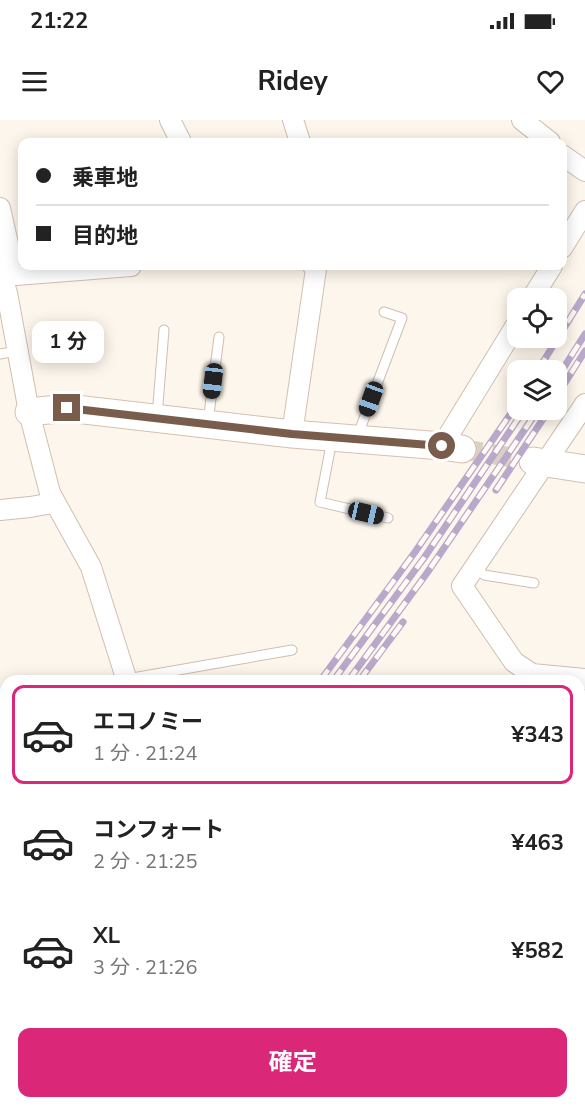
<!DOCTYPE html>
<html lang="ja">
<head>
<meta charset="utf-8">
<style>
	:root { --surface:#fff; --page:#f6f6f6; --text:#222; --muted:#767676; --line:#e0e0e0; --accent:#db2777 }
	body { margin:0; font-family:"Nunito Sans","Noto Sans JP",sans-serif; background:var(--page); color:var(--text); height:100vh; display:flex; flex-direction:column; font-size:22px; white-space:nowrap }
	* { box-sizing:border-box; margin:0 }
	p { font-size:20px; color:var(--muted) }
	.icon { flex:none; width:33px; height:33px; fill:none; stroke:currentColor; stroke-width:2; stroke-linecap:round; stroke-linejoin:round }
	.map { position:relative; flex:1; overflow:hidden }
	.panel { position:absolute; left:0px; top:555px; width:585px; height:434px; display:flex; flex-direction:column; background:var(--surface); border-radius:18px 18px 0 0; box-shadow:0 3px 15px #0003 }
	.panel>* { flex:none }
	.guide { position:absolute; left:18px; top:18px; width:549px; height:132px; border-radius:12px; box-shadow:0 3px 15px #0003; display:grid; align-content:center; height:132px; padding:0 18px; background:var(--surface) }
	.controls { position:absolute; left:507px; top:168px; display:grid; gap:12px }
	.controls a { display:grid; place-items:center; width:60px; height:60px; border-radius:12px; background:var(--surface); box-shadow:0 3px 15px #0003; font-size:30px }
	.end { position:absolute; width:27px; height:27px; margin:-14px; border:8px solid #7a5c4d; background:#fff; box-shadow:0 0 0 3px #fff }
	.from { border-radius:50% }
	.bubble { position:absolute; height:42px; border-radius:12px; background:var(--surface); box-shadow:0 3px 15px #0003; font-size:20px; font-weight:700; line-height:42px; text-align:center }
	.car { position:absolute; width:18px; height:36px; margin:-18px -9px; border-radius:8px; box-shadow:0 0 4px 2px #0007; background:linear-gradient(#222 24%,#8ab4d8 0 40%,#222 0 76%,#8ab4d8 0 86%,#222 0) }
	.guide b { display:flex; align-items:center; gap:21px; height:57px; font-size:22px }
	.guide b+b { border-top:2px solid var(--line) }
	.guide i { width:15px; height:15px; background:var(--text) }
	ul { padding:10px 0 0; list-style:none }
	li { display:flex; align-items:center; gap:18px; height:99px; margin:0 12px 9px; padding:0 6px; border:3px solid transparent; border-radius:12px }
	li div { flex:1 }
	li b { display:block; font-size:22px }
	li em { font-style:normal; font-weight:700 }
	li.on { border-color:var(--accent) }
	li>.icon { width:54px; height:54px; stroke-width:1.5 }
	.cta { display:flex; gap:12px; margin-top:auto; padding:12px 18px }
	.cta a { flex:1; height:69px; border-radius:12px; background:var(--accent); color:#fff; font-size:24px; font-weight:700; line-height:69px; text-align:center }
	.status { display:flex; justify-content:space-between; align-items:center; height:42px; padding:0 30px; background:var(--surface); direction:ltr }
	.status svg { height:16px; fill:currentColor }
	header { display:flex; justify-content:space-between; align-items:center; height:78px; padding:0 18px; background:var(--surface); font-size:27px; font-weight:700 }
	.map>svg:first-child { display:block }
</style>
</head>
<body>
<div class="status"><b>21:22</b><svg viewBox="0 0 49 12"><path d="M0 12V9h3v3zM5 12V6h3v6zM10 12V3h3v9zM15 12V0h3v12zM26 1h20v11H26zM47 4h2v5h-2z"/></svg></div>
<header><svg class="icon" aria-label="menu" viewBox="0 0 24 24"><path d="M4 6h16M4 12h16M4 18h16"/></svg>Ridey<svg class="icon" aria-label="heart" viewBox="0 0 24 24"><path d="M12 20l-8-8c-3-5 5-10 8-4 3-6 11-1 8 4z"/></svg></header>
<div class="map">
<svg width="585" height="988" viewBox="0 0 585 988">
	<rect width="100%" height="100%" fill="#fdf6ec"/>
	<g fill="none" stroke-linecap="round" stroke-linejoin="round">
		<path stroke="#dcd0c4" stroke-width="20" stroke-dasharray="20 10" stroke-linecap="butt" d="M462,329L533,341"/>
		<g stroke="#d1beb0" stroke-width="11">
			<g id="lane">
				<path d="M0,234L17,231"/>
				<path d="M157,296L164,210"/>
				<path d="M208,302L219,217"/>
				<path d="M357,317L402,198L384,192"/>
				<path d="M332,320L320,382L388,398"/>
				<path d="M475,447L484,455L534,463"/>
				<path d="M127,559L292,530"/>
				<path d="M565,988L567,982"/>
			</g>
		</g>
		<g stroke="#d1beb0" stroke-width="22">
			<g id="street">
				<path d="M170,0L181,22"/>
				<path d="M293,0L300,22"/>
				<path d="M522,0L550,22"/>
				<path d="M562,35L585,51"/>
				<path d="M0,88L10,133L9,144L3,156"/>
				<path d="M562,128L585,91"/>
				<path d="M0,151L7,173L29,292L50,373L91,447L127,561"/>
				<path d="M3,156L131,146"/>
				<path d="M532,178L552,146"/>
				<path d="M585,284L462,466L514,542L532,554L585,559"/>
				<path d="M292,314L316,149L313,146"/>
				<path d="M442,326L518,202"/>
				<path d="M0,390L30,387L53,383"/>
				<path d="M0,600L6,598"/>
				<path d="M0,650L6,651"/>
				<path d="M579,752L585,755"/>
				<path d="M579,953L585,954"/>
				<path d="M376,988L377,982"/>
			</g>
		</g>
		<g stroke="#d6c0b0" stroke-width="29">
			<g id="secondary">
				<path d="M29,292L67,288L292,314L442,326L462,329"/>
				<path d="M533,341L585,349"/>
				<path d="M579,735L585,730"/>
				<path d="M0,891L6,894"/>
				<path d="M211,982L225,988"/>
				<path d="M293,988L299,982"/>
			</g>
		</g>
		<use href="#lane" stroke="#fff" stroke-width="9"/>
		<use href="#street" stroke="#fff" stroke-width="20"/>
		<use href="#secondary" stroke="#fff" stroke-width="27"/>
		<g stroke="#b9a8c9" stroke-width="7">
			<g id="rail">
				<path d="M538,250L585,174"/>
				<path d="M556,260L585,214"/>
				<path d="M556,277L585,231"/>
				<path d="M496,370L549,290"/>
				<path d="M320,561L415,432L518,283"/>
				<path d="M333,561L424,438L524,290"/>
				<path d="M348,561L427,453L538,290"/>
				<path d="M359,561L403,502"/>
				<path d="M0,934L6,928"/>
				<path d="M0,946L6,940"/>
				<path d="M0,962L6,956"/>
				<path d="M0,975L6,969"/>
			</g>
		</g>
		<use href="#rail" stroke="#fffaf3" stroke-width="4.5" stroke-dasharray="14" stroke-linecap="butt"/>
	</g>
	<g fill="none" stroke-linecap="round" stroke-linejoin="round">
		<path stroke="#7a5c4d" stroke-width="8" d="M67,288L292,314L442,326"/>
	</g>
</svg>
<div class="controls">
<a><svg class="icon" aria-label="locate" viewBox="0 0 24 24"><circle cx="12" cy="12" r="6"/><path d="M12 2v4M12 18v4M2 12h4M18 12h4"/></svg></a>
<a><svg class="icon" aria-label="layers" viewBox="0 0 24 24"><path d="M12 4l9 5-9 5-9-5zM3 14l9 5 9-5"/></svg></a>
</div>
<i class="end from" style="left:442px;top:326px"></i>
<i class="end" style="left:67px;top:288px"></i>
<div class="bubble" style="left:32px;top:201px;width:72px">1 分</div>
<i class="car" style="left:213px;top:261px;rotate:187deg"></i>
<i class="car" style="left:371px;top:279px;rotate:200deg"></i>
<i class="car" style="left:366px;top:393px;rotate:103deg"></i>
<div class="guide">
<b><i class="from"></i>乗車地</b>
<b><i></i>目的地</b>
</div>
<section class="panel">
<ul>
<li class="on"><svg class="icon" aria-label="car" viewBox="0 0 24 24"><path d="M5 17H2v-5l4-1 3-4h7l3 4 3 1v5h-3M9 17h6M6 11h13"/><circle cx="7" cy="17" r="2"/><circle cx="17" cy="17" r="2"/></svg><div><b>エコノミー</b><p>1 分 · 21:24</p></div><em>¥343</em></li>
<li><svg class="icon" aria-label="car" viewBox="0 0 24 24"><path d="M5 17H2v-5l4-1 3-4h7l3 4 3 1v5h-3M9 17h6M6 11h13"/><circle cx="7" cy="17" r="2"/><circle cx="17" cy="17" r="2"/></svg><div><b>コンフォート</b><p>2 分 · 21:25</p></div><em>¥463</em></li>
<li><svg class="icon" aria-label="car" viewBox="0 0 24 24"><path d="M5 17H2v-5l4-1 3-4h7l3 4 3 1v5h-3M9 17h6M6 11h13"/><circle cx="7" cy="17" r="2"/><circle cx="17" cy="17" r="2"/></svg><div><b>XL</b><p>3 分 · 21:26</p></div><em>¥582</em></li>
</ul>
<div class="cta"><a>確定</a></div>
</section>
</div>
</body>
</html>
